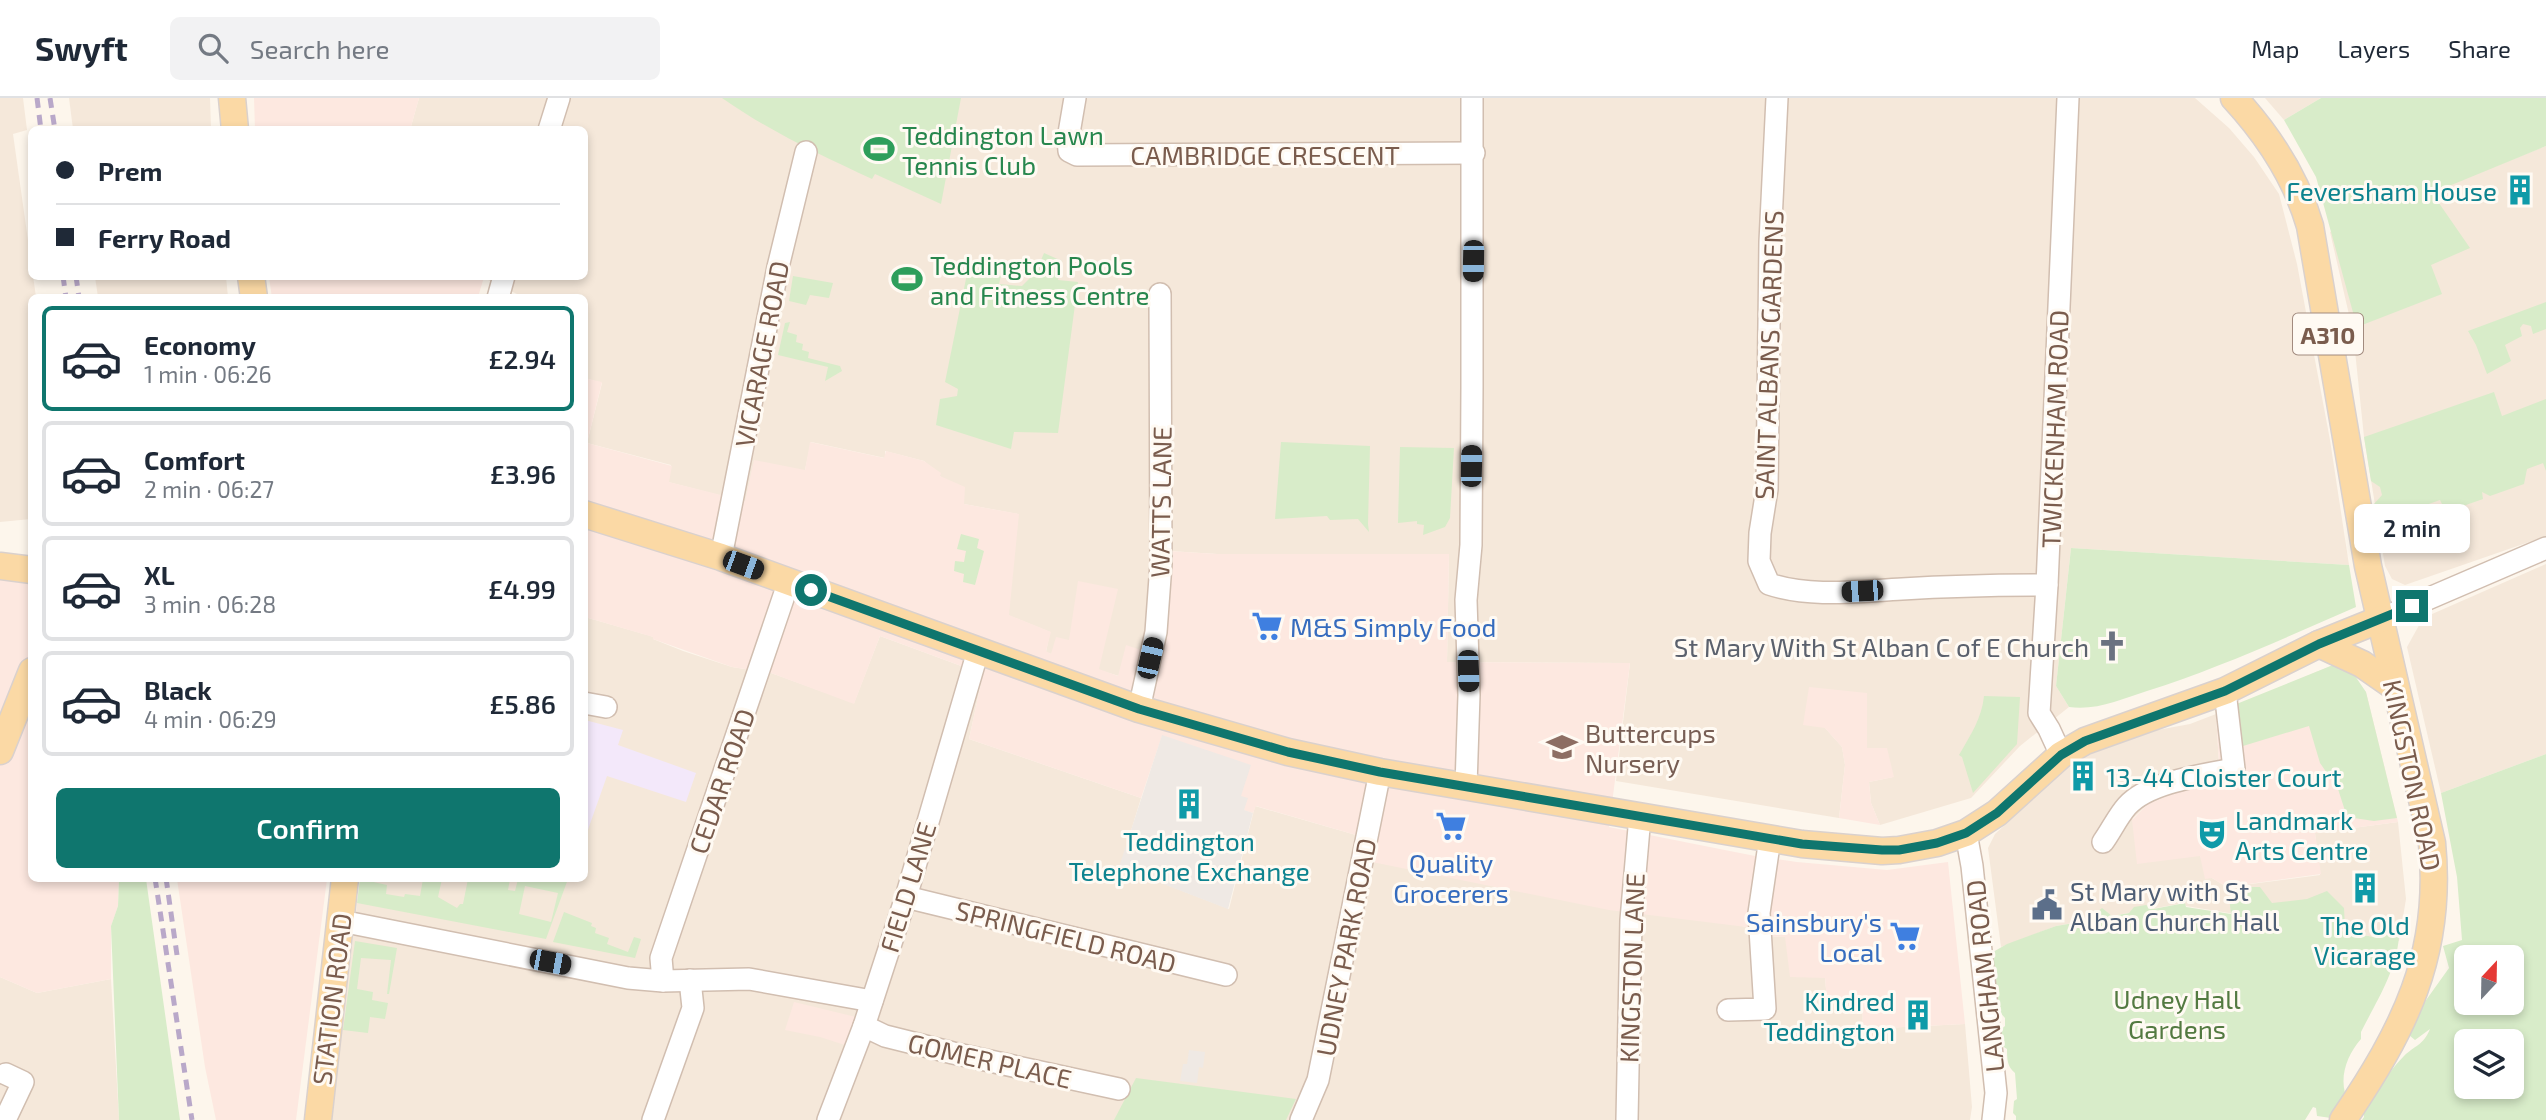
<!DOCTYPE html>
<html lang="en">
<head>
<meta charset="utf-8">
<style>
	:root { --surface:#fff; --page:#f2f2f3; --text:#1f2937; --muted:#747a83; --line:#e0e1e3; --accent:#0f766e }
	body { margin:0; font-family:"Exo 2",sans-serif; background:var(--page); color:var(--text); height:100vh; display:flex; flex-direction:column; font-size:26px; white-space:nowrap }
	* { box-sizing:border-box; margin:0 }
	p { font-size:23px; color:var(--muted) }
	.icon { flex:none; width:38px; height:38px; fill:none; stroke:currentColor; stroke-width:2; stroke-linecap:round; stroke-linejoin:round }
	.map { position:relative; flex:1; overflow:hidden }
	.panel { position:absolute; left:28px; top:196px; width:560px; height:588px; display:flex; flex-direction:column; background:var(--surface); border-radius:10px; box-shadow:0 4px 10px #0003 }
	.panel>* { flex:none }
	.guide { position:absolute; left:28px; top:28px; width:560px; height:154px; border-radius:10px; box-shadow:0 4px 10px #0003; display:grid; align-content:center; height:154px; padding:0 28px; background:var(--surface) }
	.needle { width:46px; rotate:22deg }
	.controls { position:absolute; left:2454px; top:847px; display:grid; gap:14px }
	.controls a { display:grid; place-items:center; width:70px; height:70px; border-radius:10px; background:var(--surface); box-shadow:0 4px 10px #0003; font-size:35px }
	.end { position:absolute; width:32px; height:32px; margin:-16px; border:9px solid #0f766e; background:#fff; box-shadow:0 0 0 4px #fff }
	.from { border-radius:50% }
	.bubble { position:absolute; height:49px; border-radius:10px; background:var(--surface); box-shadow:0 4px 10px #0003; font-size:23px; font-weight:600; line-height:49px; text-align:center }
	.car { position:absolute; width:21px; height:42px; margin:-21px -10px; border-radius:9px; box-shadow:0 0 5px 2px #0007; background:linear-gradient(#222 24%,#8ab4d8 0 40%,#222 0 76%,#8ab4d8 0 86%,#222 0) }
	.guide b { display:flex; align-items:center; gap:24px; height:66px; font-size:26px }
	.guide b+b { border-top:2px solid var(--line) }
	.guide i { width:18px; height:18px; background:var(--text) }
	ul { padding:12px 0 0; list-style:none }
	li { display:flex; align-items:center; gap:21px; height:105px; margin:0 14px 10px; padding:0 14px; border:4px solid var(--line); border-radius:10px }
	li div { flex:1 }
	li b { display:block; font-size:26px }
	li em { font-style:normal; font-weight:600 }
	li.on { border-color:var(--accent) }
	li>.icon { width:63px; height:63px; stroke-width:1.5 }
	.primary-button { display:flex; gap:14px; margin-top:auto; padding:14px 28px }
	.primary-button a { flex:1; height:80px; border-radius:10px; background:var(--accent); color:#fff; font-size:28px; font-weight:600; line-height:80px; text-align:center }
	header { display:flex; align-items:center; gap:42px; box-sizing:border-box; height:98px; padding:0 35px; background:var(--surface); border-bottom:2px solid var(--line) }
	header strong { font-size:33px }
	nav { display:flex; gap:38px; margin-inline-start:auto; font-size:24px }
	.search { width:490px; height:63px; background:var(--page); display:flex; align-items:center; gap:18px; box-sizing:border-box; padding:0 24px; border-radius:10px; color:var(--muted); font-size:26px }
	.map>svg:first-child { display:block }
</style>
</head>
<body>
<header>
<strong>Swyft</strong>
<div class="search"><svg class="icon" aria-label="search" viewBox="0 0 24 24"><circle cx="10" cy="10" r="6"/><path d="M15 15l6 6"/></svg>Search here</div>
<nav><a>Map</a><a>Layers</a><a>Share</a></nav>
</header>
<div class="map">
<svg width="2546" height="1022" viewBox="0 0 2546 1022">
	<rect width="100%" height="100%" fill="#fdf6ec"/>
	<g fill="#f5e8da">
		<path d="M0,0H23L27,32L13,36L36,199L32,200L31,421L0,424Z"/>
		<path d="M69,0H210L211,31H73Z"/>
		<path d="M419,0H2195L2229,30L2254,59L2279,96L2297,166L2330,342L2349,467L2071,450L2056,588L2069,609L2020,648L1971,700L1880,727L1871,705L1869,684L1893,679L1867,651L1825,630L1842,649L1845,667L1839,720L1616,683L1630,565L1447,564L1449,456H1217L1153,452L1145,553L1119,578L1099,572L1069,543L1051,556L1046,554L1050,534L1008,517L1018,416L964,406L940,378L924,363L885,353V360L811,344L805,372L745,404L668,384L671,367L587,345L602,285L585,280L584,200L517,199V196L482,179L584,178V32H410Z"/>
		<path d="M2265,0H2321L2284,22Z"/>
		<path d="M2546,48V438L2405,487L2392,481L2385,468L2364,339L2353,234L2330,134Z"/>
		<path d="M95,179H226L228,199H98Z"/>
		<path d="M2546,466V656L2441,695L2407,549L2423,520Z"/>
		<path d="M585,519L654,539L653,541L683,553L732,569L771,575L854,605L880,538L983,576L969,641L1141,700L1120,769L1229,811L1255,708L1356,737L1746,829L1751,837L1786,839L1825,880L1827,902L1862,900L1863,931L1965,926L1972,1009L1970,1022H331L360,781L584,780Z"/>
		<path d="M2216,616L2220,683L2192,688L2148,706L2132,721L2200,758L2212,780L2227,789L2320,777L2315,735L2398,724L2406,801L2399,843L2186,808L2184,805L2056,828L2001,849L1988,750L1995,736L2080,658L2103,642L2190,626Z"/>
		<path d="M0,879L37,895L111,881L119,1022H0Z"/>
	</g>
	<g fill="#fde8e0">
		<path d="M254,0H419L410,32L255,31Z"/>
		<path d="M269,179L482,178L484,179L478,199L272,200Z"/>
		<path d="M584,280L602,284L587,345L672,368L669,384L745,403L754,362L805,372L810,344L884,360L886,353L924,363L941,375L940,378L965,389L964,406L1019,416L1009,517L1051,534L1046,553L1051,556L1056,539L1069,542L1078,483L1118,491L1099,571L1118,578L1126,547L1144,553L1152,452L1217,456H1449L1447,564L1630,565L1609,729L1755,758L1797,764L1887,772L1948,764L1965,926L1863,931L1862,900L1827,902L1825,880L1790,879L1785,839L1751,837L1746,829L1609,812L1372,764L1356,737L1256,708L1253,715L1243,712L1241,698L1162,638L1141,700L969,641L983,576L880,538L854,606L771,575L732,569L653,541V539L585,519Z"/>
		<path d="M0,482L29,484L31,487L32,780L119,781L118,808L111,828V881L37,895L0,879Z"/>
		<path d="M2333,567L2366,594L2398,724L2315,735L2321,776L2227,789L2212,780L2205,781L2200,758L2137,766L2132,722L2148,706L2192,688L2220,683L2216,616Z"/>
		<path d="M1809,589L1867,595V650H1887L1894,679L1869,684L1871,705L1880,727L1839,720L1845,667L1842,649L1825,630L1803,627Z"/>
		<path d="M177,781H327L296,1022H216L205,969Z"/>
		<path d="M794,904L856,919L845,947L820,939L785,932Z"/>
	</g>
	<g fill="#efe9e4">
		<path d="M1162,637L1251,667L1241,698L1248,700L1244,712L1253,715L1228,811L1119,769Z"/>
		<path d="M1189,952L1205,954L1203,970L1199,969L1197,985L1180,983L1183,966H1187Z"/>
	</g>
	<path fill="#f3e8fa" d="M585,622L623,632L618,647L696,675L686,704L607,678L585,740Z"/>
	<g fill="#d8ecc9" fill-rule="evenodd">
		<path d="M722,0H961L941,106L875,76L872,81C820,57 769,33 722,0Z"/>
		<path d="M2321,0H2546V48L2432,95L2470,150L2431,167L2442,196L2357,229L2316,79L2284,22Z"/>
		<path d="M1044,155L1062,163L1058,182L1078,184L1058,335L1014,334L1011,351L936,327L940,301L957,298L958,291L945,284L969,166L1001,178L999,186L1022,188L1036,174Z"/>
		<path d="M793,178L833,185L829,200L810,197L806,207L789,203Z"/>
		<path d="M2546,204V231L2533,236L2531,228L2523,226L2520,230L2522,238L2505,247L2511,263L2487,276L2476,247L2468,233Z"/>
		<path d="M790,224L787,234L797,237L796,244L803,246L802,252L809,254L808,260L840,268L842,273L825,283L828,269L778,257L785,225Z"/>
		<path d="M2494,294L2502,318L2546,301V373L2543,365L2527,371L2524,386L2490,398L2482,394L2483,401L2446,414L2440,402L2398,417L2397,414L2386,417L2376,414L2374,406L2382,397L2380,389L2371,383L2364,339Z"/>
		<path d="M1281,344L1370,348L1368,426L1369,434L1358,421L1330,422L1327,418L1275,421Z"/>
		<path d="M1400,349L1454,350L1450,420L1445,429L1423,437L1424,427L1417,426V423L1398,425Z"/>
		<path d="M961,436L979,441L977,450L984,453L975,487L963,484L964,476L954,473L955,463L964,464L966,453L957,451Z"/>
		<path d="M2071,450L2349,467L2356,509C2287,539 2219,570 2147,593C2122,601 2096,613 2069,609L2056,588Z"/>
		<path d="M2333,567L2353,575L2366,594L2397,720L2374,723L2347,719L2338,691L2320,665L2309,628L2243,648L2234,607Z"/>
		<path d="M1984,598L2020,599L2017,646L1973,695L1962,659L1959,657C1970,638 1982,620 1984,598Z"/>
		<path d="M2546,656V1022H2362L2364,1019L2362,999L2377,995C2384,982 2393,969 2404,958C2415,947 2423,948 2430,931L2415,942L2404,933L2449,870L2443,848L2462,842L2457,779L2441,695ZM2466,859H2511V905H2466ZM2466,943H2511V989H2466Z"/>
		<path d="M119,781H146L180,1022H119L111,828L118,808Z"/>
		<path d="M360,781L387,787L386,796L404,799L405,796L420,798L423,781H442L438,799L457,810L460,806H463L468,781H510L508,792L515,793L518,781H568L546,841L357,805ZM525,788L558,795L551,824L519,816Z"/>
		<path d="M2244,789H2260L2272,805L2307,801L2327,793L2344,810L2345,830L2340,833L2374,839L2390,833L2399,839C2396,874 2376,904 2361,934V941C2348,956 2340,976 2345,995L2331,1020L2317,1018L2316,1010L2313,1009L2305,1022H2016V1018L2013,1015L2014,1003L2017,1001L2015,975C2007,969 2007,960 2007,951L1999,946L1997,935L2005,928V920L1997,911V905L1993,896L1989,860L1993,854L2007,846L2056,828L2086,823L2102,810L2112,818L2129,815L2134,809L2146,807L2153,811L2185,805L2186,809L2231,816L2229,799Z"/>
		<path d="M564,814L592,825L591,828L596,830L595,835L609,840L607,846L628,854L634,839L641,841L635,860L553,844Z"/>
		<path d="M355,843L397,850L389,896H387L391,862L361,860L357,891L373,894L372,902L388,905L385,921L370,919L368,935L343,932Z"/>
		<path d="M1136,980L1296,1001L1286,1022H1114Z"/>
	</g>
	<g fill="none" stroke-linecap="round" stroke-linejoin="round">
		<g stroke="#d1beb0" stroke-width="24">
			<g id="minor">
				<path d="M1075,0L1068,41L1069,53L1077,57L1474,55"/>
				<path d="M1777,0L1770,144L1767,391L1760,435L1759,463L1769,486C1810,500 1860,493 1902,491C1951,488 1999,487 2047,487"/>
				<path d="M549,32L559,0"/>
				<path d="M498,200L504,178"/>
				<path d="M721,459L778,169L806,54"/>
				<path d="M2381,521L2546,450"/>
				<path d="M584,605L606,609"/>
				<path d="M1139,611L1156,534L1161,466L1160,196"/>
				<path d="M2061,657L2049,631L2039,615L2047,487L2068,0"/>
				<path d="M1466,688L1469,597L1466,502L1471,447L1472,289V0"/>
				<path d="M1966,735L1972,768L1996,995L1993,1022"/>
				<path d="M2103,744C2111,733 2118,718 2127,708C2148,684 2203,677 2234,671L2225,593"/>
				<path d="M906,799L1226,877"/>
				<path d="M341,823L628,880L663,883L749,881L872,903"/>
				<path d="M663,883L661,860L789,483"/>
				<path d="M1728,912L1765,911L1759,815L1770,740"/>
				<path d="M864,928L885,938L953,955L1119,991"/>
				<path d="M5,1022L23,984L6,976"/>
				<path d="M653,1022L693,910L690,882"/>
				<path d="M828,1022L864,928L906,799L978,553"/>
				<path d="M1301,1022L1318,982L1380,674"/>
				<path d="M1627,1022L1631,822L1640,718"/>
			</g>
		</g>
		<g stroke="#dad1cd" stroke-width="29">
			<g id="major">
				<path d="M232,0L235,32"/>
				<path d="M2234,0C2268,37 2296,79 2310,128L2368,468L2432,745C2443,857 2404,932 2343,1022"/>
				<path d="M251,178L254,200"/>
				<path d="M584,416L721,459L1139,611L1288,654L1380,674L1802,746L1882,753L1899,752L1937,745L1966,735L1997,715L2061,657L2085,643L2225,593L2319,546L2381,521"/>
				<path d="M0,468L32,472"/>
				<path d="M2319,546L2362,566L2395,589"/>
				<path d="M0,653L32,573"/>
				<path d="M318,1022L345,780"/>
			</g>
		</g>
		<use href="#minor" stroke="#fff" stroke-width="21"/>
		<use href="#major" stroke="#fbd9a5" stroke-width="26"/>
		<g stroke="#b9a8c9" stroke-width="5" stroke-dasharray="10 7" stroke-linecap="butt">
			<path d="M37,0L41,32"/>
			<path d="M50,0L55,32"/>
			<path d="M63,178L66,200"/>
			<path d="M76,178L79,200"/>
			<path d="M155,780L192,1022"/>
			<path d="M166,780L177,857"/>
		</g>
	</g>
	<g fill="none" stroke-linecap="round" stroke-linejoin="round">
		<path stroke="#0f766e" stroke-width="9" d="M811,492L1139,611L1288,654L1380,674L1802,746L1882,752H1899L1937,745L1966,735L1997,715L2061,657L2085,643L2225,593L2319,546L2412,508"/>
	</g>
	<defs>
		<g id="stadium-bare" transform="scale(2.415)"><path d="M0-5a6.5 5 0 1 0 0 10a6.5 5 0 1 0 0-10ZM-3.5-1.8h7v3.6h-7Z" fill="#2e9e5b" stroke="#fffaf3" stroke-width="2.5" paint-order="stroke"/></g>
		<g id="building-bare" transform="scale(2.415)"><path d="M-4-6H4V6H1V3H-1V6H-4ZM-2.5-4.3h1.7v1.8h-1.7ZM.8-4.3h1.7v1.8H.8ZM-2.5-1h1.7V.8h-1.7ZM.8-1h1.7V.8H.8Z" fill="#0f9aa8" stroke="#fffaf3" stroke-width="2.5" paint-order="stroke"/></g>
		<g id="supermarket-bare" transform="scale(2.415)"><path d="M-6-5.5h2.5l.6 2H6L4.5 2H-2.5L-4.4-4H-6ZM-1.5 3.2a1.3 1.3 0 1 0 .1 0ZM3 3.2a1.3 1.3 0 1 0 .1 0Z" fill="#3f7fe0" stroke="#fffaf3" stroke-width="2.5" paint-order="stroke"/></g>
		<g id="church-bare" transform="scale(2.415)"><path d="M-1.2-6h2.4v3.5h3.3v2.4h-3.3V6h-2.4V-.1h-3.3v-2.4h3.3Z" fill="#6b7280" stroke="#fffaf3" stroke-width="2.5" paint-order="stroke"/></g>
		<g id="school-bare" transform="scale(2.415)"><path d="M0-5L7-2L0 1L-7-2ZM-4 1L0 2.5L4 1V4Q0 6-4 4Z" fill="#8d6e63" stroke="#fffaf3" stroke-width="2.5" paint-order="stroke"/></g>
		<g id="theatre-bare" transform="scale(2.415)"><path d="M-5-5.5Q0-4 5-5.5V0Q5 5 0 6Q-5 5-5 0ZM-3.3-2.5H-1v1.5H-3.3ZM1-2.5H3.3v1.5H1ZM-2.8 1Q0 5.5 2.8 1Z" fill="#0f9aa8" stroke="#fffaf3" stroke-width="2.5" paint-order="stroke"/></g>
		<g id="civic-bare" transform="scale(2.415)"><path d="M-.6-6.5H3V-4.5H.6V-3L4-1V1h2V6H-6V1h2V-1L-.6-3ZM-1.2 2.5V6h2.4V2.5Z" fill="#5c6f8a" stroke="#fffaf3" stroke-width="2.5" paint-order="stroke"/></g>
	</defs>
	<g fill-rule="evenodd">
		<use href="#stadium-bare" x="879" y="51"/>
		<use href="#building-bare" x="2520" y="92"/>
		<use href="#stadium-bare" x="907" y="181"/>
		<use href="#supermarket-bare" x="1267" y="528"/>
		<use href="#church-bare" x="2112" y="548"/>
		<use href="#school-bare" x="1562" y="649"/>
		<use href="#building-bare" x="2083" y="678"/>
		<use href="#building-bare" x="1189" y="706"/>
		<use href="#supermarket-bare" x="1451" y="728"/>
		<use href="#theatre-bare" x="2212" y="736"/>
		<use href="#building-bare" x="2365" y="790"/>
		<use href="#civic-bare" x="2047" y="807"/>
		<use href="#supermarket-bare" x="1905" y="838"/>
		<use href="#building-bare" x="1918" y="917"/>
	</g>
	<g text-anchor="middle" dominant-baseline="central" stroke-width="6" stroke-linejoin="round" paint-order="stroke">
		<rect fill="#fffaf3" stroke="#a28b7f" stroke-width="2" x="2293" y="215.5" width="70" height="41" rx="5"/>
		<g font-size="24" font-weight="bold" fill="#7a5c4d">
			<text x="2328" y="236">A310</text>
		</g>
		<g font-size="26" fill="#27864d" stroke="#fffaf3" text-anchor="start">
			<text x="902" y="36">Teddington Lawn<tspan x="902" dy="30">Tennis Club</tspan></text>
			<text x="930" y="166">Teddington Pools<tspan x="930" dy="30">and Fitness Centre</tspan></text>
		</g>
		<g font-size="26" fill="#7a5c4d" stroke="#fffaf3">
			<text x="1265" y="56">CAMBRIDGE CRESCENT</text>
			<text transform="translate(761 256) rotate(-79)">VICARAGE ROAD</text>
			<text transform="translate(1768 257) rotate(-88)">SAINT ALBANS GARDENS</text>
			<text transform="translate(2054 331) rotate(-88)">TWICKENHAM ROAD</text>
			<text transform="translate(1160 404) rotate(-89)">WATTS LANE</text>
			<text transform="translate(2413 677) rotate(78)">KINGSTON ROAD</text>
			<text transform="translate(721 683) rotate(-71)">CEDAR ROAD</text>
			<text transform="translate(907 789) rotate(-73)">FIELD LANE</text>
			<text transform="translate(1066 838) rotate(14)">SPRINGFIELD ROAD</text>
			<text transform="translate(1345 849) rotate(-79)">UDNEY PARK ROAD</text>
			<text transform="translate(1631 870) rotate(-88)">KINGSTON LANE</text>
			<text transform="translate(1984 878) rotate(-96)">LANGHAM ROAD</text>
			<text transform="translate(331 901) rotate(-83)">STATION ROAD</text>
			<text transform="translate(990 962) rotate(13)">GOMER PLACE</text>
		</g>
		<g font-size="26" fill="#0d838f" stroke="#fffaf3" text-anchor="end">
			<text x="2497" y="92">Feversham House</text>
			<text x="2106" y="678" text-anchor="start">13-44 Cloister Court</text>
			<text x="2235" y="721" text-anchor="start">Landmark<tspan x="2235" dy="30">Arts Centre</tspan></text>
			<text x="1189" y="742" text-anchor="middle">Teddington<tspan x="1189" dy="30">Telephone Exchange</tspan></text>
			<text x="2365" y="826" text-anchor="middle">The Old<tspan x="2365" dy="30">Vicarage</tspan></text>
			<text x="1895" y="902">Kindred<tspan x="1895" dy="30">Teddington</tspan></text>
		</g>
		<g font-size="26" fill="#366cbe" stroke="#fffaf3" text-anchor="start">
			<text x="1290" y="528">M&amp;S Simply Food</text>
			<text x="1451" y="764" text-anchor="middle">Quality<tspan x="1451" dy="30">Grocerers</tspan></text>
			<text x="1882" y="823" text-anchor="end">Sainsbury's<tspan x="1882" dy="30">Local</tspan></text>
		</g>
		<g font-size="26" fill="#5b616d" stroke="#fffaf3" text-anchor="end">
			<text x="2089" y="548">St Mary With St Alban C of E Church</text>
		</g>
		<g font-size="26" fill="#785e54" stroke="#fffaf3" text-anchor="start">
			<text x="1585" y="634">Buttercups<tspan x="1585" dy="30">Nursery</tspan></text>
		</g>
		<g font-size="26" fill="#4e5e75" stroke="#fffaf3" text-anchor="start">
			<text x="2070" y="792">St Mary with St<tspan x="2070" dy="30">Alban Church Hall</tspan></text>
		</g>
		<g font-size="26" fill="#537a41" stroke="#fffaf3">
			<text x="2177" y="900">Udney Hall<tspan x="2177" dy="30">Gardens</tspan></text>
		</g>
	</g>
</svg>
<div class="controls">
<a><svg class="needle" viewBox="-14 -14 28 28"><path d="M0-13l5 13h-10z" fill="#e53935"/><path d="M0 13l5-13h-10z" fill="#747a83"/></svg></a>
<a><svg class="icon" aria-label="layers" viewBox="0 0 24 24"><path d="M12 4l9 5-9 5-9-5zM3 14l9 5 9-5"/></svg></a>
</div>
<i class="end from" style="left:811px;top:492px"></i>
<i class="end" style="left:2412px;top:508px"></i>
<div class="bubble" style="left:2354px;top:406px;width:116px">2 min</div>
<i class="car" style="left:1473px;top:163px;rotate:181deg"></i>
<i class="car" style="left:1471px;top:368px;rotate:1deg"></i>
<i class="car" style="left:743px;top:467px;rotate:110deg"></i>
<i class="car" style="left:1862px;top:493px;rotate:267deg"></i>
<i class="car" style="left:1150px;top:560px;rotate:13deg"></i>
<i class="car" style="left:1468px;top:573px;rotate:178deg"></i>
<i class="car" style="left:550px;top:864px;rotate:101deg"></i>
<div class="guide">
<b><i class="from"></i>Prem</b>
<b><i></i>Ferry Road</b>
</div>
<section class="panel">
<ul>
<li class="on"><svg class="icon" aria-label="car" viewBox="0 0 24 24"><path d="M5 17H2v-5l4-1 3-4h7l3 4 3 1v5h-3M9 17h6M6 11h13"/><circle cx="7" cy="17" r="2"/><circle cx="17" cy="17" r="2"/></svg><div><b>Economy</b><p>1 min · 06:26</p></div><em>£2.94</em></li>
<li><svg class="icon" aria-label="car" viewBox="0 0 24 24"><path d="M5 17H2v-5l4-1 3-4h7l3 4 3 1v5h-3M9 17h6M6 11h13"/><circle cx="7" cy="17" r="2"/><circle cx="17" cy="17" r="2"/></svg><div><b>Comfort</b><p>2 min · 06:27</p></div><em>£3.96</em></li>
<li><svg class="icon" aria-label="car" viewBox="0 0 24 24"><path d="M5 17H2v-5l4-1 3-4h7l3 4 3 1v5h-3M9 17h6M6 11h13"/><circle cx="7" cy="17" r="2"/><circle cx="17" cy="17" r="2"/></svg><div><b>XL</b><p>3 min · 06:28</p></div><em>£4.99</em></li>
<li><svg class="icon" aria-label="car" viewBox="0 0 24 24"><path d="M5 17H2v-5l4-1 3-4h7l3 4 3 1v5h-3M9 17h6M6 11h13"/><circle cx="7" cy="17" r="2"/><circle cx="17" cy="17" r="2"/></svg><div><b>Black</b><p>4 min · 06:29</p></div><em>£5.86</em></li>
</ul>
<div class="primary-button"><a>Confirm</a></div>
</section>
</div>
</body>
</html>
